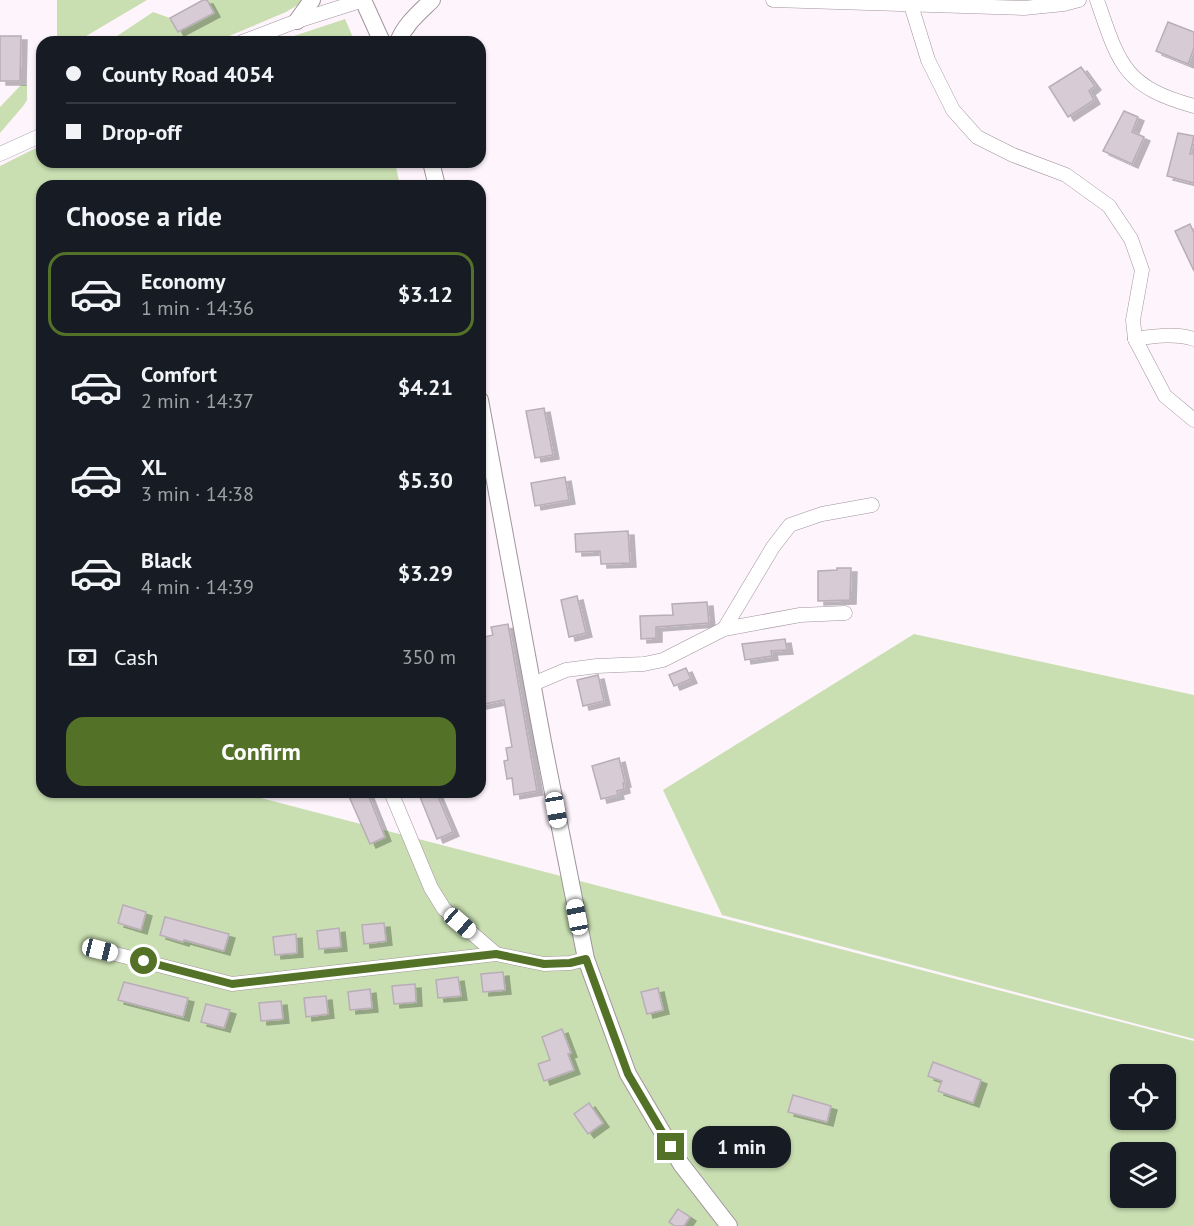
<!DOCTYPE html>
<html lang="en">
<head>
<meta charset="utf-8">
<style>
	:root { --surface:#171b24; --page:#242831; --text:#f1f3f6; --muted:#9ea1a6; --line:#363941; --accent:#547227 }
	body { margin:0; font-family:"PT Sans",sans-serif; background:var(--page); color:var(--text); height:100vh; display:flex; flex-direction:column; font-size:22px; white-space:nowrap }
	* { box-sizing:border-box; margin:0 }
	p { font-size:20px; color:var(--muted) }
	.icon { flex:none; width:33px; height:33px; fill:none; stroke:currentColor; stroke-width:2; stroke-linecap:round; stroke-linejoin:round }
	.map { position:relative; flex:1; overflow:hidden }
	.details { position:absolute; left:36px; top:180px; width:450px; height:618px; display:flex; flex-direction:column; background:var(--surface); border-radius:18px; box-shadow:0 2px 4px #0004 }
	.details>* { flex:none }
	.banner { position:absolute; left:36px; top:36px; width:450px; height:132px; border-radius:18px; box-shadow:0 2px 4px #0004; display:grid; align-content:center; height:132px; padding:0 30px; background:var(--surface) }
	.buttons { position:absolute; left:1110px; top:1064px; display:grid; gap:12px }
	.buttons a { display:grid; place-items:center; width:66px; height:66px; border-radius:12px; background:var(--surface); box-shadow:0 2px 4px #0004; font-size:30px }
	.end { position:absolute; width:27px; height:27px; margin:-14px; border:8px solid #547227; background:#fff; box-shadow:0 0 0 3px #fff }
	.from { border-radius:50% }
	.bubble { position:absolute; height:42px; border-radius:18px; background:var(--surface); box-shadow:0 2px 4px #0004; font-size:20px; font-weight:700; line-height:42px; text-align:center }
	.car { position:absolute; width:18px; height:36px; margin:-18px -9px; border-radius:8px; box-shadow:0 0 4px 2px #0007; background:linear-gradient(#fff 24%,#345 0 40%,#fff 0 76%,#345 0 86%,#fff 0) }
	.banner b { display:flex; align-items:center; gap:21px; height:57px; font-size:22px }
	.banner b+b { border-top:2px solid var(--line) }
	.banner i { width:15px; height:15px; background:var(--text) }
	ul { padding:0; list-style:none }
	li { display:flex; align-items:center; gap:18px; height:84px; margin:0 12px 9px; padding:0 18px; border:3px solid transparent; border-radius:18px }
	li div { flex:1 }
	li b { display:block; font-size:22px }
	li em { font-style:normal; font-weight:700 }
	li.on { border-color:var(--accent) }
	li>.icon { width:54px; height:54px; stroke-width:1.5 }
	h2 { padding:0 30px; font-size:27px; line-height:72px }
	.pay { display:flex; align-items:center; gap:15px; height:66px; padding:0 30px; font-size:22px }
	.pay p { margin-inline-start:auto }
	.cta { display:flex; gap:12px; margin-top:auto; padding:12px 30px }
	.cta a { flex:1; height:69px; border-radius:18px; background:var(--accent); color:#fff; font-size:24px; font-weight:700; line-height:69px; text-align:center }
	.map>svg:first-child { display:block }
</style>
</head>
<body>
<div class="map">
<svg width="1194" height="1226" viewBox="0 0 1194 1226">
	<defs>
		<filter id="shadow"><feDropShadow dx="6" dy="4" stdDeviation="0" flood-color="#0004"/></filter>
	</defs>
	<rect width="100%" height="100%" fill="#fef4fc"/>
	<g fill="#c9dfb1" fill-rule="evenodd">
		<path d="M57,0H147L76,42H57Z"/>
		<path d="M207,0H306L286,12L215,42H108L153,12L170,18L178,32L214,13Z"/>
		<path d="M345,19L355,42H276Z"/>
		<path d="M21,85H27V100L24,105L0,133V107Z"/>
		<path d="M42,145V162H395L400,186H42V792H238L1194,1041V1226H0V166ZM1120,1074H1166V1119H1120ZM1120,1152H1166V1197H1120Z"/>
		<path d="M914,634L1194,695V1039L722,915L663,790Z"/>
	</g>
	<g fill="#d7cbd5" stroke="#b9adb7" stroke-width="1.5" filter="url(#shadow)">
		<path d="M203,0H207L214,13L178,32L170,18Z"/>
		<path d="M1168,22L1194,32V48L1188,64L1156,51Z"/>
		<path d="M0,36H21L20,81H0Z"/>
		<path d="M1081,67L1095,86L1089,91L1094,100L1068,117L1049,87Z"/>
		<path d="M1124,111L1138,117L1132,132L1144,137L1132,164L1103,151Z"/>
		<path d="M1178,133L1194,136L1190,154H1194V183L1167,176Z"/>
		<path d="M1190,224L1194,233V271L1175,231Z"/>
		<path d="M544,408L553,455L535,458L526,411Z"/>
		<path d="M565,477L569,500L535,506L531,483Z"/>
		<path d="M628,531L630,563L601,564L600,551L576,552L575,534Z"/>
		<path d="M837,568H851L850,600L818,601V571L837,570Z"/>
		<path d="M577,596L586,633L569,637L561,600Z"/>
		<path d="M707,602L709,623L656,627V638L641,639L640,616L673,615L672,604Z"/>
		<path d="M508,624L537,791L514,795L512,778L507,779L504,761L508,760L506,748L512,747L504,700L480,705V638L493,635L491,627Z"/>
		<path d="M785,639L787,650L771,651L772,656L745,660L742,644Z"/>
		<path d="M686,668L691,679L674,686L669,675Z"/>
		<path d="M598,675L604,701L583,706L577,680Z"/>
		<path d="M619,758L625,783H623L624,789L617,791L618,795L601,799L592,766Z"/>
		<path d="M347,792H367L385,837L370,844Z"/>
		<path d="M418,792H436L453,832L437,839Z"/>
		<path d="M123,905L146,912L141,930L118,923Z"/>
		<path d="M165,917L229,934L224,951L184,940L183,942L160,935Z"/>
		<path d="M384,923L386,941L364,944L362,925Z"/>
		<path d="M339,928L341,947L319,949L317,931Z"/>
		<path d="M296,934L297,953L275,955L273,937Z"/>
		<path d="M503,972L505,990L483,992L481,974Z"/>
		<path d="M458,977L461,996L438,998L436,980Z"/>
		<path d="M124,982L188,998L183,1017L118,1000Z"/>
		<path d="M415,984L416,1002L394,1004L392,986Z"/>
		<path d="M658,988L663,1010L647,1014L641,992Z"/>
		<path d="M370,989L372,1008L350,1010L348,992Z"/>
		<path d="M326,996L328,1014L306,1017L304,998Z"/>
		<path d="M281,1001L283,1019L261,1021L259,1003Z"/>
		<path d="M206,1004L230,1010L224,1028L201,1022Z"/>
		<path d="M562,1029L571,1053L568,1054L574,1070L544,1081L538,1064L550,1060L542,1037Z"/>
		<path d="M933,1062L981,1080L973,1103L938,1091L942,1081L928,1076Z"/>
		<path d="M793,1095L831,1106L827,1122L788,1112Z"/>
		<path d="M589,1103L603,1123L588,1134L574,1114Z"/>
		<path d="M678,1209L690,1217L684,1226H675L669,1222Z"/>
	</g>
	<g fill="none" stroke-linecap="round" stroke-linejoin="round">
		<g stroke="#a0949d" stroke-width="15">
			<g id="minor">
				<path d="M773,0L1024,8L1064,4L1079,0"/>
				<path d="M1097,0C1119,64 1124,87 1194,106"/>
				<path d="M911,5L928,60L953,110L977,137L1013,155L1066,175L1109,206L1131,239L1142,270L1133,320L1135,339C1154,336 1176,333 1194,339"/>
				<path d="M242,42L297,21L363,0"/>
				<path d="M0,154L42,135"/>
				<path d="M1135,339L1165,396L1194,420"/>
				<path d="M724,629L773,547L790,525L822,514L872,505"/>
				<path d="M533,684L566,670L597,666L644,664L663,660L724,629L800,615L845,613"/>
				<path d="M391,792L431,888L444,909L496,954"/>
				<path d="M100,950L232,984L496,954L544,964L570,963L586,959"/>
			</g>
		</g>
		<g stroke="#a0949d" stroke-width="18">
			<g id="major">
				<path d="M363,0L382,42"/>
				<path d="M297,21L312,0"/>
				<path d="M398,42C405,24 419,13 432,0"/>
				<path d="M431,162L437,186"/>
				<path d="M480,400L543,742L586,959L628,1074L681,1164L729,1226"/>
			</g>
		</g>
		<use href="#minor" stroke="#fff" stroke-width="14"/>
		<use href="#major" stroke="#fff" stroke-width="16"/>
	</g>
	<g fill="none" stroke-linecap="round" stroke-linejoin="round">
		<path stroke="#547227" stroke-width="8" d="M144,961L232,984L496,954L544,964L570,963L586,959L628,1074L671,1147"/>
	</g>
</svg>
<div class="buttons">
<a><svg class="icon" aria-label="locate" viewBox="0 0 24 24"><circle cx="12" cy="12" r="6"/><path d="M12 2v4M12 18v4M2 12h4M18 12h4"/></svg></a>
<a><svg class="icon" aria-label="layers" viewBox="0 0 24 24"><path d="M12 4l9 5-9 5-9-5zM3 14l9 5 9-5"/></svg></a>
</div>
<i class="end from" style="left:144px;top:961px"></i>
<i class="end" style="left:671px;top:1147px"></i>
<div class="bubble" style="left:692px;top:1126px;width:99px">1 min</div>
<i class="car" style="left:556px;top:810px;rotate:170deg"></i>
<i class="car" style="left:577px;top:917px;rotate:349deg"></i>
<i class="car" style="left:460px;top:923px;rotate:131deg"></i>
<i class="car" style="left:100px;top:950px;rotate:104deg"></i>
<div class="banner">
<b><i class="from"></i>County Road 4054</b>
<b><i></i>Drop-off</b>
</div>
<section class="details">
<h2>Choose a ride</h2>
<ul>
<li class="on"><svg class="icon" aria-label="car" viewBox="0 0 24 24"><path d="M5 17H2v-5l4-1 3-4h7l3 4 3 1v5h-3M9 17h6M6 11h13"/><circle cx="7" cy="17" r="2"/><circle cx="17" cy="17" r="2"/></svg><div><b>Economy</b><p>1 min · 14:36</p></div><em>$3.12</em></li>
<li><svg class="icon" aria-label="car" viewBox="0 0 24 24"><path d="M5 17H2v-5l4-1 3-4h7l3 4 3 1v5h-3M9 17h6M6 11h13"/><circle cx="7" cy="17" r="2"/><circle cx="17" cy="17" r="2"/></svg><div><b>Comfort</b><p>2 min · 14:37</p></div><em>$4.21</em></li>
<li><svg class="icon" aria-label="car" viewBox="0 0 24 24"><path d="M5 17H2v-5l4-1 3-4h7l3 4 3 1v5h-3M9 17h6M6 11h13"/><circle cx="7" cy="17" r="2"/><circle cx="17" cy="17" r="2"/></svg><div><b>XL</b><p>3 min · 14:38</p></div><em>$5.30</em></li>
<li><svg class="icon" aria-label="car" viewBox="0 0 24 24"><path d="M5 17H2v-5l4-1 3-4h7l3 4 3 1v5h-3M9 17h6M6 11h13"/><circle cx="7" cy="17" r="2"/><circle cx="17" cy="17" r="2"/></svg><div><b>Black</b><p>4 min · 14:39</p></div><em>$3.29</em></li>
</ul>
<div class="pay"><svg class="icon" aria-label="cash" viewBox="0 0 24 24"><path d="M3 7h18v10H3z"/><circle cx="12" cy="12" r="2"/></svg>Cash<p>350 m</p></div>
<div class="cta"><a>Confirm</a></div>
</section>
</div>
</body>
</html>
